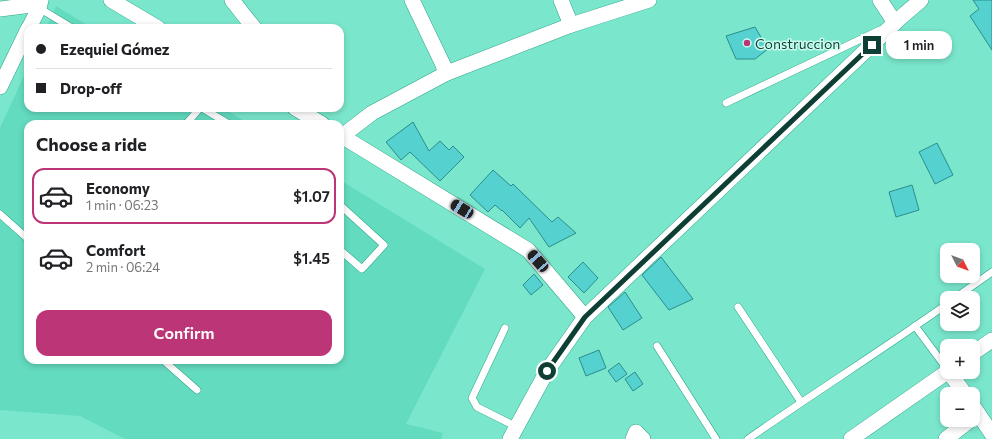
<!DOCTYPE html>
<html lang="en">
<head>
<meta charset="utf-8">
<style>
	:root { --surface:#fff; --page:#f2f2f2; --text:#202124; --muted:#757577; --line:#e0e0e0; --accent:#bc3677 }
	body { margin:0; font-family:Commissioner,sans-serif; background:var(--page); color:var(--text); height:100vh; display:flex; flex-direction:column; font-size:15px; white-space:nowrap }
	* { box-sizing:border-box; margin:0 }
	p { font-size:13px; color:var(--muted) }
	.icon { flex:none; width:22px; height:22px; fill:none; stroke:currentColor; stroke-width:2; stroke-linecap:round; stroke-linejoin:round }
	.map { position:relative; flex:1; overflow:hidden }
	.details { position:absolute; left:24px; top:120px; width:320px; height:244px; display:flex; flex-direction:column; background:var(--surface); border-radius:12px; box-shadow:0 2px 6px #0003 }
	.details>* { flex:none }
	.hud { position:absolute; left:24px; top:24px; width:320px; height:88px; border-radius:12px; box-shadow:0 2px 6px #0003; display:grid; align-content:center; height:88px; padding:0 12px; background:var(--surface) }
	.needle { width:26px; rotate:132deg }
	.fabs { position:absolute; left:940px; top:243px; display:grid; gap:8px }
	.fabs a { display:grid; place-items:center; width:40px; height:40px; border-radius:8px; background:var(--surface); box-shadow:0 2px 6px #0003; font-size:20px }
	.end { position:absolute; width:18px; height:18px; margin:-9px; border:5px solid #0e3f34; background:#fff; box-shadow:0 0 0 2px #fff }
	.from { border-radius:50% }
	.bubble { position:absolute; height:28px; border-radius:12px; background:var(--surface); box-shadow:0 2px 6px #0003; font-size:13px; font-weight:600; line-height:28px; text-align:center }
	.car { position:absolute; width:12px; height:24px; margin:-12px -6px; border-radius:5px; box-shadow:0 0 3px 1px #0007; background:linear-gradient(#222 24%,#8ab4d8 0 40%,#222 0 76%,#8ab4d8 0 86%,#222 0) }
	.hud b { display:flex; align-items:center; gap:14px; height:38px; font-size:15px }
	.hud b+b { border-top:1px solid var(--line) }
	.hud i { width:10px; height:10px; background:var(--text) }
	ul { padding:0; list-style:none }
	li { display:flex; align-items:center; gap:12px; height:56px; margin:0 8px 6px; padding:0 4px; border:2px solid transparent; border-radius:12px }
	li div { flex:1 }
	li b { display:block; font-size:15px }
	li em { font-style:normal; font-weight:600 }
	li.on { border-color:var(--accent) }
	li>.icon { width:36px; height:36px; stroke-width:1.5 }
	h2 { padding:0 12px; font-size:18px; line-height:48px }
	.button { display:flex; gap:8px; margin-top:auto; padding:8px 12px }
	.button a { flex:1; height:46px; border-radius:12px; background:var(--accent); color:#fff; font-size:16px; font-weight:600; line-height:46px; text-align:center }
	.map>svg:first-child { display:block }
</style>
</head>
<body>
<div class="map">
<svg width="992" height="439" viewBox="0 0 992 439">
	<rect width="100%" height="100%" fill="#7ae7cc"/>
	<g fill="#63dbbf">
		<path d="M56,6L92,28H46Z"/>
		<path d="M28,67V108H223L249,124H28V360H340V180L485,269L406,424L443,433L441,439H125L80,416L0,410V128Z"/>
	</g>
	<g fill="#55d1d0" stroke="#2c8d8d">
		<path d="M973,0H992V50L970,16L979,9Z"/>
		<path d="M755,27L768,49L755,59H736L726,36Z"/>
		<path d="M413,122L429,151L440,141L449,150L453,146L464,157L440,181L410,152L401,160L386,142Z"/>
		<path d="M937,143L953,175L935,184L919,152Z"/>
		<path d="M493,170L511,186L513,184L552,222L558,217L576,233L549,247L529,218L520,228L502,210V211L495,205L488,212L470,195Z"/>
		<path d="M912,185L919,210L896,217L889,192Z"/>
		<path d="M661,257L693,299L669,310L642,275Z"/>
		<path d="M583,262L598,278L584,293L568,277Z"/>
		<path d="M534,274L543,285L531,295L523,285Z"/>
		<path d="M625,292L642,318L623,330L608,307Z"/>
		<path d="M599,350L606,368L586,376L579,358Z"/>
		<path d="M619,363L627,374L616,382L608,371Z"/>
		<path d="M635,372L643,384L633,391L625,379Z"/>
	</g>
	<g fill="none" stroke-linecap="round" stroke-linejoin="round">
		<g stroke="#2fa58b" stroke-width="8">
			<g id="lane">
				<path d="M39,8L72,28"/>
				<path d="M726,103L880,30"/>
				<path d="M202,108L229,124"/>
				<path d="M186,124L200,108"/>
				<path d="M340,205L384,245L362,269L340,250"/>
				<path d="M0,214L28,239"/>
				<path d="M955,298L992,272"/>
				<path d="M738,307L801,402"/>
				<path d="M915,326L947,369"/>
				<path d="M505,328L472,398L477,407L517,427"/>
				<path d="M657,346L716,439"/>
				<path d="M163,360L197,390"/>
				<path d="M748,439C814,393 882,350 947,304"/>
			</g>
		</g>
		<g stroke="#2fa58b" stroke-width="16">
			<g id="street">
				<path d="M111,0L158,28"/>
				<path d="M232,0L254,28"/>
				<path d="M561,0L571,25"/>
				<path d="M880,0L895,23"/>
				<path d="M0,9L39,4"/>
				<path d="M29,28L39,8L41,0"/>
				<path d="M444,68L447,73L571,25L649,0"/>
				<path d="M0,87L28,29"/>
				<path d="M295,108L322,124"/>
				<path d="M340,135L528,250L585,317"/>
				<path d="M342,136L372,113L447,73L412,0"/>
				<path d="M973,353L992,340"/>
				<path d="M949,372L965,394"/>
				<path d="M973,406L992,434"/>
				<path d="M510,439L547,371L585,317L900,18L921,0"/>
				<path d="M633,439L636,432L643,439"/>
				<path d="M851,439L947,372"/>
				<path d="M946,439L970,420"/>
			</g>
		</g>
		<use href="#lane" stroke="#fff" stroke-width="7"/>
		<use href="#street" stroke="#fff" stroke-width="15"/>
	</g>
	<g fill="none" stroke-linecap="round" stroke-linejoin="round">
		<path stroke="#0e3f34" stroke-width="5" d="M547,371L585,317L872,45"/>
	</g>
	<circle fill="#bc3677" stroke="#cbfdee" stroke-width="1.5" cx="747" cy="43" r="4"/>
	<g text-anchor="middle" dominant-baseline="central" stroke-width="3" stroke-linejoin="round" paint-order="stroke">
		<g font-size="14" fill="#0e3f34" stroke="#cbfdee" text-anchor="start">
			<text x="755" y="43">Construccion</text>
		</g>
	</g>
</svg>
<div class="fabs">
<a><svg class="needle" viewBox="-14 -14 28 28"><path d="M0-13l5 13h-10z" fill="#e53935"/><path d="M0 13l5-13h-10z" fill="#757577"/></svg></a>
<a><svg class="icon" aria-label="layers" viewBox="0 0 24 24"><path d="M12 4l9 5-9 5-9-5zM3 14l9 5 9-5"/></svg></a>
<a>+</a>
<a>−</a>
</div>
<i class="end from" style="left:547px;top:371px"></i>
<i class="end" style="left:872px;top:45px"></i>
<div class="bubble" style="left:886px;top:31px;width:66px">1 min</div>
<i class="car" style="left:462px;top:209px;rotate:301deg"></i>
<i class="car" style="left:538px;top:261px;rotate:319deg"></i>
<div class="hud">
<b><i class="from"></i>Ezequiel Gómez</b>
<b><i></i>Drop-off</b>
</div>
<section class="details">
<h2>Choose a ride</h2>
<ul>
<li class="on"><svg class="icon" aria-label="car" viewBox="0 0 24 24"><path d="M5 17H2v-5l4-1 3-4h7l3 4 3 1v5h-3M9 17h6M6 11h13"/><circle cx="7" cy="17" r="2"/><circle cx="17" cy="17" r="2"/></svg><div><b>Economy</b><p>1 min · 06:23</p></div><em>$1.07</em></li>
<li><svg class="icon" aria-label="car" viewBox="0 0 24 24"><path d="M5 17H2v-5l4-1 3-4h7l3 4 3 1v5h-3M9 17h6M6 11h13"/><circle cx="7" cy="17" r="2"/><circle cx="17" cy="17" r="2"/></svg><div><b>Comfort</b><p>2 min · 06:24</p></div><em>$1.45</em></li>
</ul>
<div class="button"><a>Confirm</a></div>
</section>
</div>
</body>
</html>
